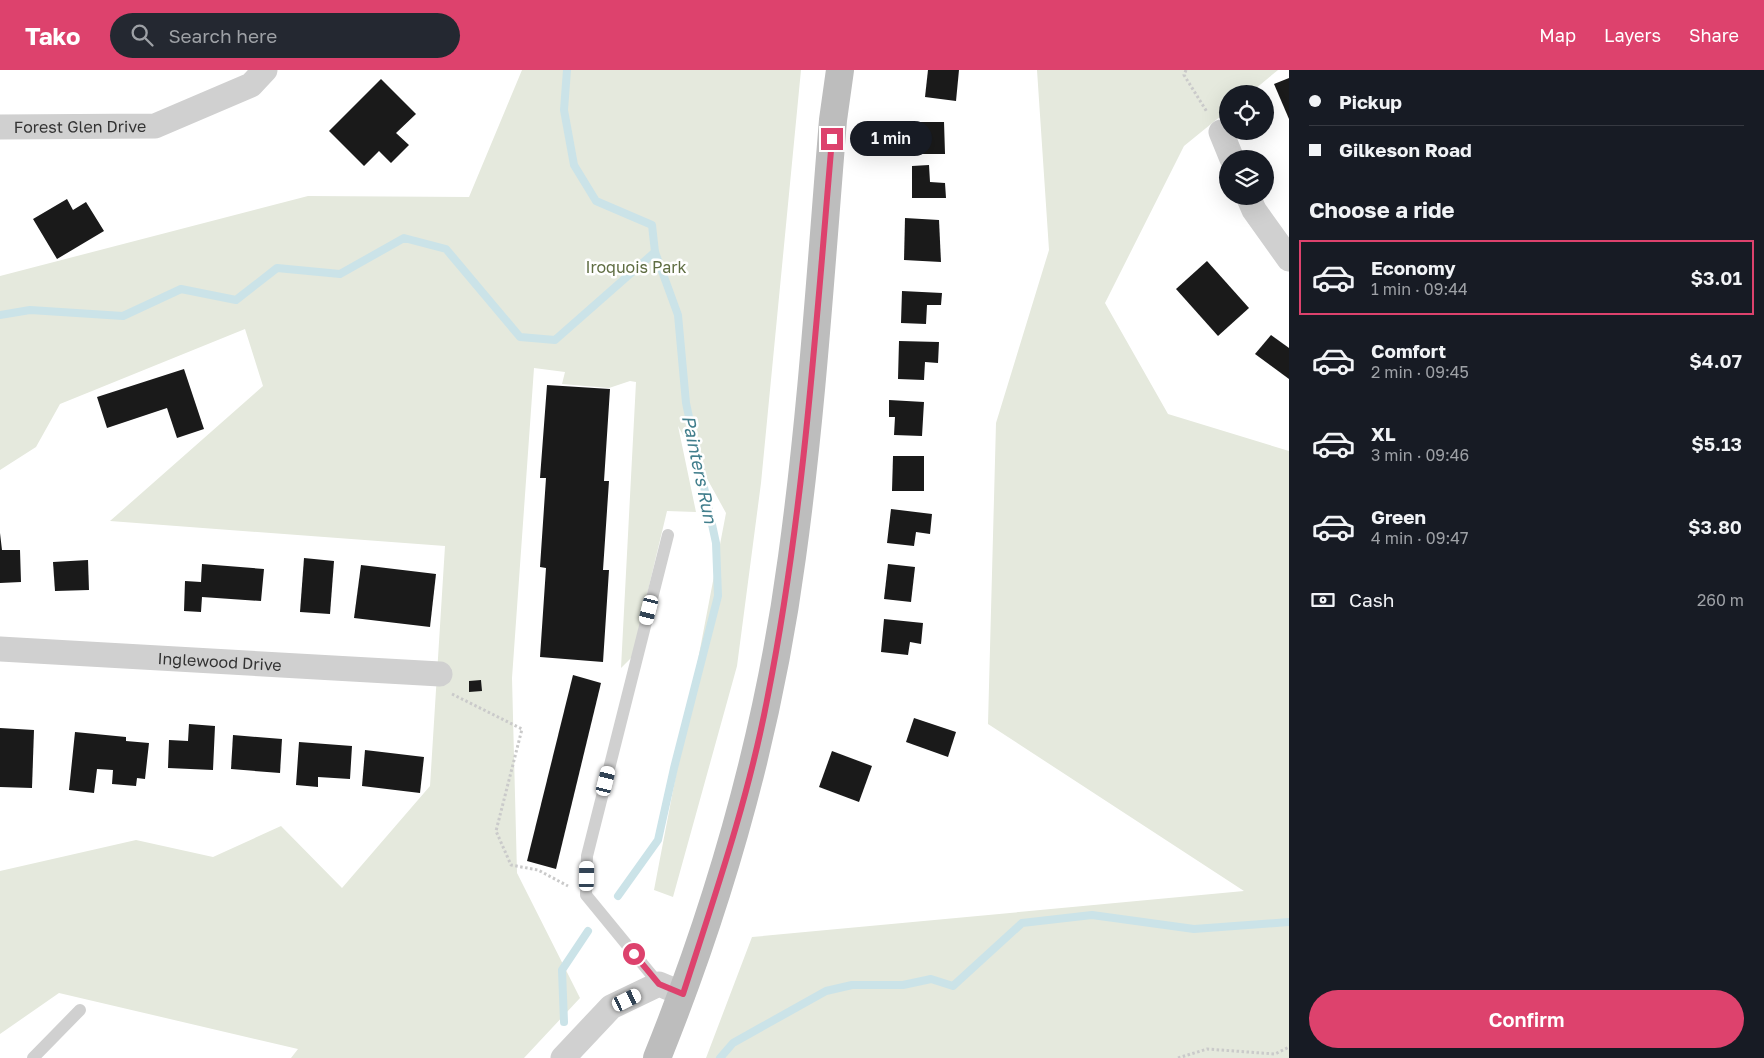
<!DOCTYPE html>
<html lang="en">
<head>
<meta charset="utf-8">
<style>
	:root { --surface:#171b24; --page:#242831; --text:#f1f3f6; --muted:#9ea1a6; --line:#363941; --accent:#dd426d }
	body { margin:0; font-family:"Golos Text",sans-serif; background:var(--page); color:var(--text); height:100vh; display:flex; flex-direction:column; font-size:19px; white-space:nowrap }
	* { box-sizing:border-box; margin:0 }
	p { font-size:16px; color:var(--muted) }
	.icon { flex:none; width:28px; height:28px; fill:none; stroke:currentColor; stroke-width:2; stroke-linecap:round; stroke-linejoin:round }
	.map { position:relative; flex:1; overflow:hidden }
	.drawer { display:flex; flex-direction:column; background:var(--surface); width:475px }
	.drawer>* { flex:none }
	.guide { display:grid; align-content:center; height:110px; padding:0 20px; background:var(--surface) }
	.controls { position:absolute; left:1219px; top:15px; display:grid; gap:10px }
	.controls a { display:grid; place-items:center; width:55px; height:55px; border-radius:50%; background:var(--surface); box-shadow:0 5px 20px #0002; font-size:25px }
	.end { position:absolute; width:22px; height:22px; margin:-11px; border:6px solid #dd426d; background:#fff; box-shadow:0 0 0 2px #fff }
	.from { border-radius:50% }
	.bubble { position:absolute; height:35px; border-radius:18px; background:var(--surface); box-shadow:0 5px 20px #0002; font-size:16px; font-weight:600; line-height:35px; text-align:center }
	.car { position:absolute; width:15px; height:30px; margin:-15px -8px; border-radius:6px; box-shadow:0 0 4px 1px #0007; background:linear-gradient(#fff 24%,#345 0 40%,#fff 0 76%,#345 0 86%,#fff 0) }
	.guide b { display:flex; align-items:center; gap:18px; height:48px; font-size:19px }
	.guide b+b { border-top:1px solid var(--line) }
	.guide i { width:12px; height:12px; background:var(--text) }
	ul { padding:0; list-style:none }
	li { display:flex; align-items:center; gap:15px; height:75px; margin:0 10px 8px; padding:0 10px; border:2px solid transparent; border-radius:0px }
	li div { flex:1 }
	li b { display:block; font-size:19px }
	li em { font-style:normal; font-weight:600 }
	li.on { border-color:var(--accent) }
	li>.icon { width:45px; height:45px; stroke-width:1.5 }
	h2 { padding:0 20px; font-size:22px; line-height:60px }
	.pay { display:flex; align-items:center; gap:12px; height:55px; padding:0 20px; font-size:19px }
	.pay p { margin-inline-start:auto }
	.button { display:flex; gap:10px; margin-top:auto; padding:10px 20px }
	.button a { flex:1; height:58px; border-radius:30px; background:var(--accent); color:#fff; font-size:20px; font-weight:600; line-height:58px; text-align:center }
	header { display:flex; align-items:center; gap:30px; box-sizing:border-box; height:70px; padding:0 25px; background:var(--accent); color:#fff }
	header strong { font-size:24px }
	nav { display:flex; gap:28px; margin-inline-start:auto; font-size:18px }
	.search { width:350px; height:45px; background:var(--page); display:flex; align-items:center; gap:12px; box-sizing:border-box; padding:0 18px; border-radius:28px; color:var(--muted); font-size:19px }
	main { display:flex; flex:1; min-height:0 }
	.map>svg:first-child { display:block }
</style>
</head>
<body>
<header>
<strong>Tako</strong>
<div class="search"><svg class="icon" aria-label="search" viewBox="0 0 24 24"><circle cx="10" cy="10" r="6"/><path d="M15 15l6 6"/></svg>Search here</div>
<nav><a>Map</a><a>Layers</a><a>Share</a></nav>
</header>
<main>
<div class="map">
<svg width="1289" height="988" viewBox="0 0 1289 988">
	<rect width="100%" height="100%" fill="#fff"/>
	<g fill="#e5e9dd">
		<path d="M522,0H801L761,413L737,596L673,827L654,820L726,443L678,356L696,442L667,441L632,587L621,598L636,312L630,311L609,318L562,314L565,302L534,298L512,608L517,803L580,928L524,988H291L298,979L59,923L0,964V801L136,770L213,787L281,756L342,818L430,716L445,476L110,451L263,316L245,259L60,334L36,377L0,400V206L308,126L469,127Z"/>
		<path d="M1037,0H1278L1249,24H1228L1227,41L1184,76L1105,233L1168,344L1289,381V988H706L752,867L1244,821L988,654L996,353L1049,180Z"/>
	</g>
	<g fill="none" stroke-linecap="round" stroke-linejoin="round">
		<g stroke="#cbe3e8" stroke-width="8">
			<path d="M567,0L564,40L574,95L596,131L652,155L655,182L678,245L686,333L716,473L718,526L674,698L658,770L618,826"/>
			<path d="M0,245L30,240L123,246L181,219L236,230L277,198L340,204L404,168L446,179L520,267L555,270L655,182"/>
			<path d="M564,952L562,900L588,861"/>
			<path d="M720,988L733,973L826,921L852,915H903L931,909L953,916L1022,853L1092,845L1194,859L1289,852"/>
		</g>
	</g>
	<g fill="#1a1a1a">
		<path d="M928,0H959L956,31L925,27Z"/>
		<path d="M1289,8V49L1274,14Z"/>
		<path d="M381,9L416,44L396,63L409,75L391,93L379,81L364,96L329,61Z"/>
		<path d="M919,52H944L945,84H919Z"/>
		<path d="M929,95L930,112L945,113L946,128H912V96Z"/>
		<path d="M67,129L73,140L86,132L104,161L57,189L33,149Z"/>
		<path d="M905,148L939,150L941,192L904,190Z"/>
		<path d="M1207,191L1249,238L1218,266L1176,219Z"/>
		<path d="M902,221L942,223L941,235H927L926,254L901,253Z"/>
		<path d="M1271,265L1289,278V309L1255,284Z"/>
		<path d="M899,271L939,272L938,293L925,292L924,310L898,309Z"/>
		<path d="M184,299L204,359L177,368L167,338L107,358L97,327Z"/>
		<path d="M547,315L610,319L604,411H609L603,500H609L603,592L540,587L546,498L540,497L546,408H540Z"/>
		<path d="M889,330L924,332L922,366L894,365L895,347H889Z"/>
		<path d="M893,386H924V421H892Z"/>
		<path d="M891,439L932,444L930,464L916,462L914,476L887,473Z"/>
		<path d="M0,463L2,480H20L21,512L0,513Z"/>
		<path d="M304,488L334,491L330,544L300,542Z"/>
		<path d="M88,490L89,520L55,521L53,492Z"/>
		<path d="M202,494L264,499L261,531L202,527L201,542L184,541L185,511L201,512Z"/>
		<path d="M888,494L915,497L911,532L884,529Z"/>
		<path d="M361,495L436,504L430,557L354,548Z"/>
		<path d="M884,549L923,553L921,574L910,572L908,585L881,582Z"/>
		<path d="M573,605L601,613L556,799L527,791Z"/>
		<path d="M481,610L482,621L469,622V611Z"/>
		<path d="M914,648L956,662L948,687L906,672Z"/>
		<path d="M189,654L215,656L213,700L168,698L169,670L188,671Z"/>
		<path d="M0,658L34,660L32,718L0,717Z"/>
		<path d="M75,662L126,667V671L149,673L145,709L137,708L136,716L112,714L113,700L97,699L94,723L69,720Z"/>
		<path d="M233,665L282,669L280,703L231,699Z"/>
		<path d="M299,672L352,676L350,709L318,707V717L296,715Z"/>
		<path d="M365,680L424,687L420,723L362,716Z"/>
		<path d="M832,681L872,696L859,732L819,717Z"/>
	</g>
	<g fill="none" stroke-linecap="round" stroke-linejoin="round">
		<g stroke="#cacaca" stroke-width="3" stroke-dasharray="2.5 2.5" stroke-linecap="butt">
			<path d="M1186,0L1184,5L1207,42"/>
			<path d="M452,624L522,659L496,761L511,795L538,800L568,816"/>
			<path d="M1178,988L1207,979L1275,984L1289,977"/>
		</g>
		<g stroke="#d0d0d0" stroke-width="12">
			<path d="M659,914L586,825L587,786L668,465"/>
			<path d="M33,988L80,940"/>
		</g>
		<g stroke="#d0d0d0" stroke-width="25">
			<path id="s1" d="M0,57L155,56L251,15L265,0"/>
			<path d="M1221,62L1232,89"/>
			<path d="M1248,126L1254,140L1289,189"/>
			<path id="s2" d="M0,579L440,604"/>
			<path d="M563,988L611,937L659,914L683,924"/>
		</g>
		<path stroke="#bdbdbd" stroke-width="28" d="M657,988C722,827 769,659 792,487C812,342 821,196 833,50L840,0"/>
	</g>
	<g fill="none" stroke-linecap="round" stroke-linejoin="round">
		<path stroke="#dd426d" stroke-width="6" d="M634,884L659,914L683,924C715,825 749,727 768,625C804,442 816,255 832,69"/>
	</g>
	<g text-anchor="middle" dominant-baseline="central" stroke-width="5" stroke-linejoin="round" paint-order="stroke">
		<g font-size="16" fill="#333" stroke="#fff">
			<text stroke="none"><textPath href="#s1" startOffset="80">Forest Glen Drive</textPath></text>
			<text stroke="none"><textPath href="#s2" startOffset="220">Inglewood Drive</textPath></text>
		</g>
		<g font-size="16" fill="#5f6d42" stroke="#fff">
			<text x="636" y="197">Iroquois Park</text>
		</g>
		<g font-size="18" font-style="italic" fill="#417e8c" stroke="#fff">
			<text transform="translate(700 399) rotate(78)">Painters Run</text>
		</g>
	</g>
</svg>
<div class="controls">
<a><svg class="icon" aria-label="locate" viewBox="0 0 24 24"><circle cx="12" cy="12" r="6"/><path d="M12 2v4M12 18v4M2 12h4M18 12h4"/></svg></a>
<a><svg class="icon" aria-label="layers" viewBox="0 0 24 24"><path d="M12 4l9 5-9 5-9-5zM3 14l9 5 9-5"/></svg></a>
</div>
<i class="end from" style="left:634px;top:884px"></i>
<i class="end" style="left:832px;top:69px"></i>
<div class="bubble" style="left:850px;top:51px;width:82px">1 min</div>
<i class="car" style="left:649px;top:540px;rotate:194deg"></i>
<i class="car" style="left:606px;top:711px;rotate:14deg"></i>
<i class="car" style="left:587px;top:806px;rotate:1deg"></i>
<i class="car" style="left:627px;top:930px;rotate:64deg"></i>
</div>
<section class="drawer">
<div class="guide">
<b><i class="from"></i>Pickup</b>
<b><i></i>Gilkeson Road</b>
</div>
<h2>Choose a ride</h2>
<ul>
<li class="on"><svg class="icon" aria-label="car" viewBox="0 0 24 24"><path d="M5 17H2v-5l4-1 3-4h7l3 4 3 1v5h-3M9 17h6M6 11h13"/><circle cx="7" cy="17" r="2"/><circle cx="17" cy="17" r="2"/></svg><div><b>Economy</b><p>1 min · 09:44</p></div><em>$3.01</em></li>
<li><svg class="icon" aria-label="car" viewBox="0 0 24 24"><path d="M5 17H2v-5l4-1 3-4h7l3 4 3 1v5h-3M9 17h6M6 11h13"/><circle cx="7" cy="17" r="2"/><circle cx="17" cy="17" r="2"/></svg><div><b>Comfort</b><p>2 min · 09:45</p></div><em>$4.07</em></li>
<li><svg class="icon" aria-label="car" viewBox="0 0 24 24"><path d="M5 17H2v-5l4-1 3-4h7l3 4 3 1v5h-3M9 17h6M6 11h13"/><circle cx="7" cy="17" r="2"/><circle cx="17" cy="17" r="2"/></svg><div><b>XL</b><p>3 min · 09:46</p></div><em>$5.13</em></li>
<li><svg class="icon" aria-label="car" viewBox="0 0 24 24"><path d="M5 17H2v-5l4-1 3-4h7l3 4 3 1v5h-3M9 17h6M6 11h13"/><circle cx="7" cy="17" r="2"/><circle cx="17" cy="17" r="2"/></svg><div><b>Green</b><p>4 min · 09:47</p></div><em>$3.80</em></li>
</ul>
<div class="pay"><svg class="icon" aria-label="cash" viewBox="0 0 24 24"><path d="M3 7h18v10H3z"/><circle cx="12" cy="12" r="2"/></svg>Cash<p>260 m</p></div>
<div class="button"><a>Confirm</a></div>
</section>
</main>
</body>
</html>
